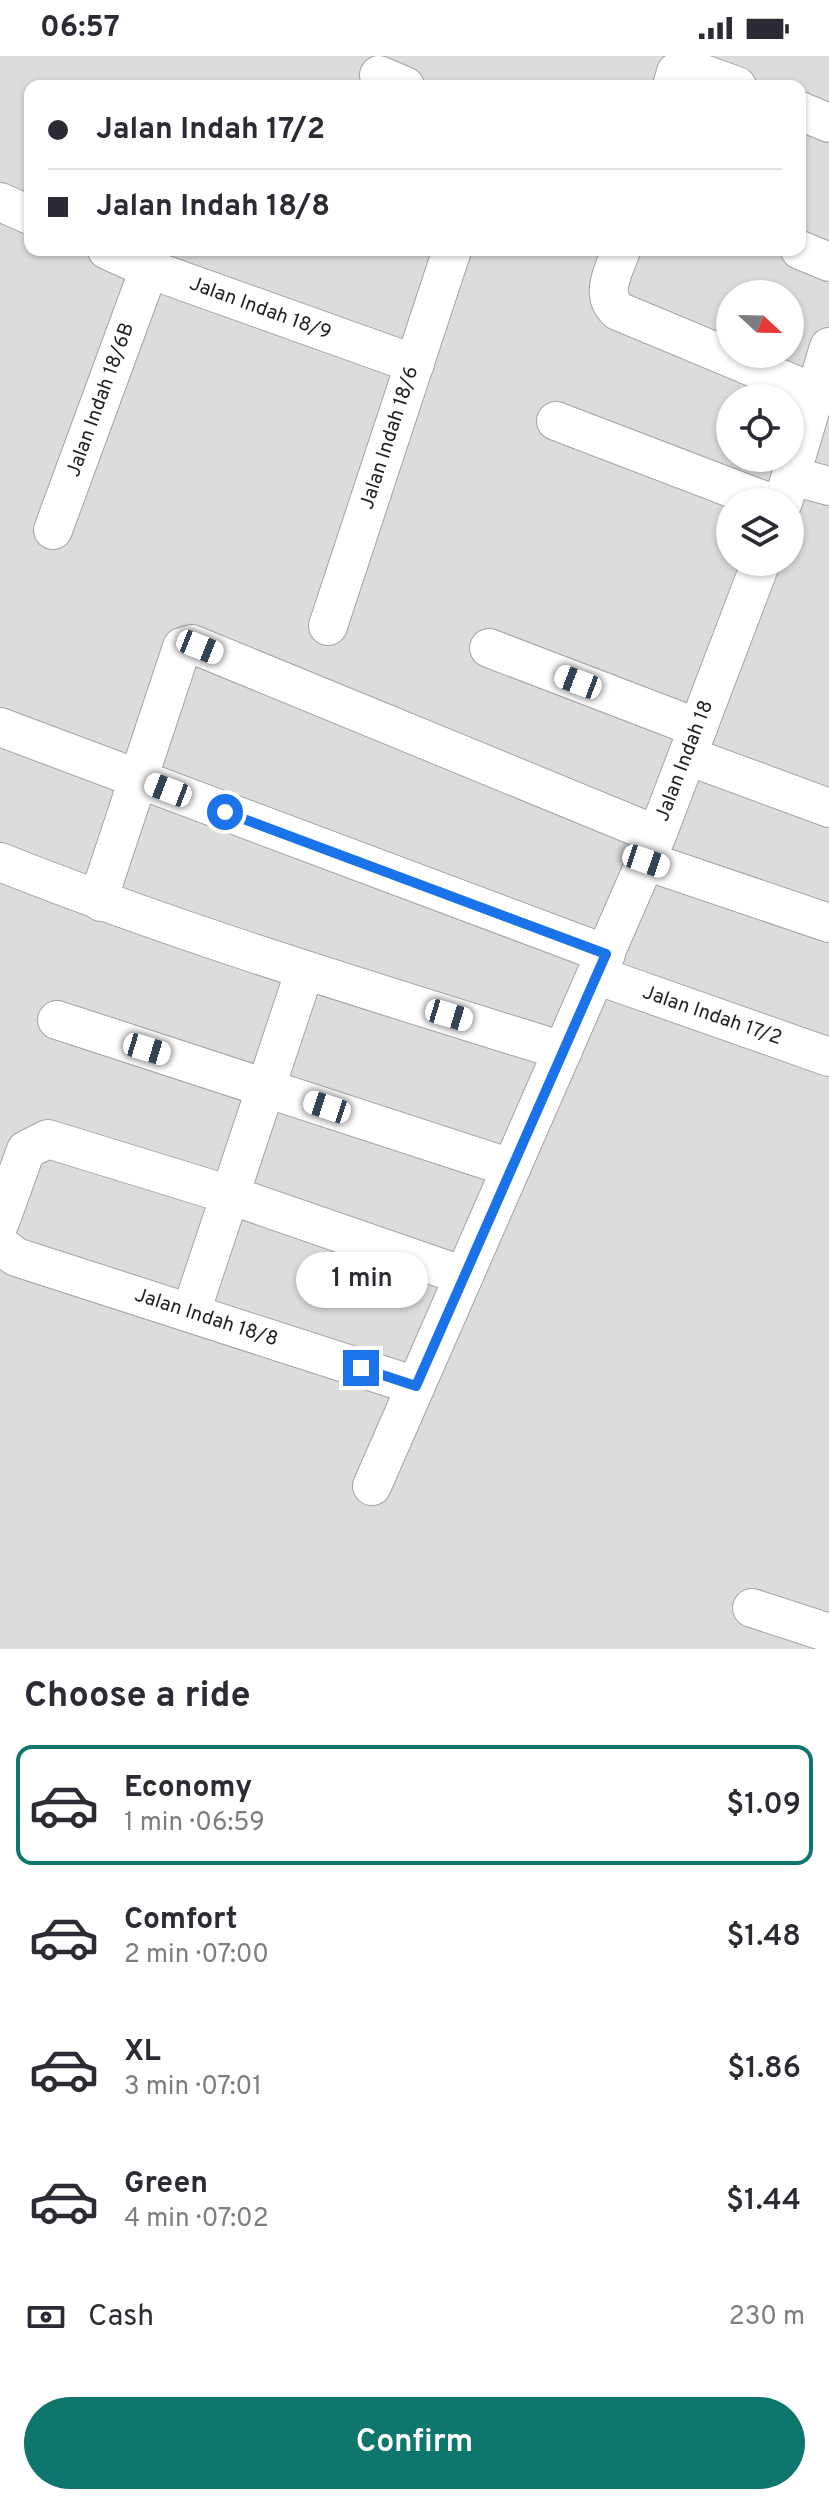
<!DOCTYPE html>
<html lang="en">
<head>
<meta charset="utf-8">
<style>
	:root { --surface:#fff; --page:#f2f2f3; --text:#2b2b33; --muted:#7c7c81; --line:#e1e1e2; --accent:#0f766e }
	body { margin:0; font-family:Overpass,sans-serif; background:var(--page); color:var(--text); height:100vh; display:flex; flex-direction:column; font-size:30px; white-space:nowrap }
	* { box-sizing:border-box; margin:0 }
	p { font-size:26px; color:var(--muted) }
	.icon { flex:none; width:44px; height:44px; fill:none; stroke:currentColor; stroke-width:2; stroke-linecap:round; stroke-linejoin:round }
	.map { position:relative; height:1593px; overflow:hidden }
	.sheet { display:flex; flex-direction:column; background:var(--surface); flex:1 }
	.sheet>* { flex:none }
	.hud { position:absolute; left:24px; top:24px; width:782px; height:176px; border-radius:16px; box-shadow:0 2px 6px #0004; display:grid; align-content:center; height:176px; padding:0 24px; background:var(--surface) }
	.needle { width:52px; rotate:112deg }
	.controls { position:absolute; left:716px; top:224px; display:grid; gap:16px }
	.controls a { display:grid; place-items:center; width:88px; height:88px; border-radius:50%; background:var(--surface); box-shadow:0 2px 6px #0004; font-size:40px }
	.end { position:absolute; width:36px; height:36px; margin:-18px; border:10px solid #1a73e8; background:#fff; box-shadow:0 0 0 4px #fff }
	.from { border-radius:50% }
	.bubble { position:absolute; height:56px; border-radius:28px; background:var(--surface); box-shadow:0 2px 6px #0004; font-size:26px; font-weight:600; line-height:56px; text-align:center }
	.car { position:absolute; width:24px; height:48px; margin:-24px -12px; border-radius:10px; box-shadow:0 0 6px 2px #0007; background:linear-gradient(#fff 24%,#345 0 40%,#fff 0 76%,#345 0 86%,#fff 0) }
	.hud b { display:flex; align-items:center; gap:28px; height:76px; font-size:30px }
	.hud b+b { border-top:2px solid var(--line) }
	.hud i { width:20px; height:20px; background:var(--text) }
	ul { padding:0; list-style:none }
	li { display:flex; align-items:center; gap:24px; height:120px; margin:0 16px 12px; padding:0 8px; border:4px solid transparent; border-radius:16px }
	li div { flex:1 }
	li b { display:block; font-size:30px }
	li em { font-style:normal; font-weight:600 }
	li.active { border-color:var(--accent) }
	li>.icon { width:72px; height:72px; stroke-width:1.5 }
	h2 { padding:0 24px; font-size:36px; line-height:96px }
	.pay { display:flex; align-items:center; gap:20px; height:88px; padding:0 24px; font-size:30px }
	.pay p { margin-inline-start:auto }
	.action { display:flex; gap:16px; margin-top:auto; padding:16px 24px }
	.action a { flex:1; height:92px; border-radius:48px; background:var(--accent); color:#fff; font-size:32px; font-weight:600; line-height:92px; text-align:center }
	.status { display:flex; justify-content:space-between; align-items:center; height:56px; padding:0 40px; background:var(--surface); direction:ltr }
	.status svg { height:22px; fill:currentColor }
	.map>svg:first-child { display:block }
</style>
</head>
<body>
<div class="status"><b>06:57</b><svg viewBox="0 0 49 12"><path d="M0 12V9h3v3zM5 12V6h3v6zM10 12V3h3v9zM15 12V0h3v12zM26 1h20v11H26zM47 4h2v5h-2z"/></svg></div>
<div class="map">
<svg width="829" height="1593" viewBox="0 0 829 1593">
	<rect width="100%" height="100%" fill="#efebe5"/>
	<path fill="#dddcdc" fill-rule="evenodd" d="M0,0H829V1593H0ZM30,30H800V194H30ZM730,238H790V298H730ZM730,342H790V402H730ZM730,446H790V506H730Z"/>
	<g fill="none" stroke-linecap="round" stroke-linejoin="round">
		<g stroke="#a3a3a3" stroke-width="40">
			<g id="minor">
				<path d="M379,19L405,30"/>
				<path d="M672,30L676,16L684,11L737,30"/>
				<path d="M800,55L829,67"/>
				<path d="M0,146L30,159"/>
				<path d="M107,194L149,213L415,308"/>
				<path d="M621,194C614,215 599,238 618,255L817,338"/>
				<path d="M800,194L829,206"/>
				<path d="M556,365L768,446"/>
				<path d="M791,420L829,430"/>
				<path d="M783,446L829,291"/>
				<path d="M53,474L149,213"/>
				<path d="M328,570L452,194"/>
				<path d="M489,592L698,672"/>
				<path d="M0,671L606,898"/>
				<path d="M688,700L829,752"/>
				<path d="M646,805L829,867"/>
				<path d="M0,806C184,879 374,936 563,995"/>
				<path d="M101,846L100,838L182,591L192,588L657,779"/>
				<path d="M596,919L829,1001"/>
				<path d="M57,964L511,1112"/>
				<path d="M0,1166L26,1094L48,1083L230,1139L464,1220"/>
				<path d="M0,1189L16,1201L416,1330"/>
				<path d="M191,1256L305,914"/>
				<path d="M372,1430L657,779L761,506"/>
				<path d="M752,1552L829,1577"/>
			</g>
		</g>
		<use href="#minor" stroke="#fff" stroke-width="38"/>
	</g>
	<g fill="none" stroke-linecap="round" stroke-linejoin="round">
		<path stroke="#1a73e8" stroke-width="10" d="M225,756L606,898L416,1330L361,1312"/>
	</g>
	<g text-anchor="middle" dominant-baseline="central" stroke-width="6" stroke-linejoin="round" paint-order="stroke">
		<g font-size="20" fill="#1f1f1f" stroke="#fff">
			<text transform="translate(260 253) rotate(20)">Jalan Indah 18/9</text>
			<text transform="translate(101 344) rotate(-70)">Jalan Indah 18/6B</text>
			<text transform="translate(390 382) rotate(-72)">Jalan Indah 18/6</text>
			<text transform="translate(685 705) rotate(-69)">Jalan Indah 18</text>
			<text transform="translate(712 960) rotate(19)">Jalan Indah 17/2</text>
			<text transform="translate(206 1262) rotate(18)">Jalan Indah 18/8</text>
		</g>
	</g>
</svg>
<div class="controls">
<a><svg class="needle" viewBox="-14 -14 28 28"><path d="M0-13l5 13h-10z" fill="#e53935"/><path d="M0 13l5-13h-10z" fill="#7c7c81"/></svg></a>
<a><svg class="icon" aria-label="locate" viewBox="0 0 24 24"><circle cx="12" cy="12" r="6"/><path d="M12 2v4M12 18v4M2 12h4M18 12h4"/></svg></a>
<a><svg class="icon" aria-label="layers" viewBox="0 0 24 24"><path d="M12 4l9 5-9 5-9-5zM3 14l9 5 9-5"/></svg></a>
</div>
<i class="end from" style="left:225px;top:756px"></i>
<i class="end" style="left:361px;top:1312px"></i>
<div class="bubble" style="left:296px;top:1196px;width:132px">1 min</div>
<i class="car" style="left:200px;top:591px;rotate:112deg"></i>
<i class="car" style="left:578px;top:626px;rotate:291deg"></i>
<i class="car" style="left:168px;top:734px;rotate:291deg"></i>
<i class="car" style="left:646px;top:805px;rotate:109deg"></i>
<i class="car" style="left:449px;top:959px;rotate:107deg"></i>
<i class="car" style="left:147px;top:993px;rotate:107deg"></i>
<i class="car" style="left:327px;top:1051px;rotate:288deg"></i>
<div class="hud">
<b><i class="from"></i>Jalan Indah 17/2</b>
<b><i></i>Jalan Indah 18/8</b>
</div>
</div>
<section class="sheet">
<h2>Choose a ride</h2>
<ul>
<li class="active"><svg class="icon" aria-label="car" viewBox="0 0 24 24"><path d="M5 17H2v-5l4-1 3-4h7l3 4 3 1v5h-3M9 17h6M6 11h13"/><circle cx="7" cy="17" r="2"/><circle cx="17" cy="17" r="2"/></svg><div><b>Economy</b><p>1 min · 06:59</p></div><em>$1.09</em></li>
<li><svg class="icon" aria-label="car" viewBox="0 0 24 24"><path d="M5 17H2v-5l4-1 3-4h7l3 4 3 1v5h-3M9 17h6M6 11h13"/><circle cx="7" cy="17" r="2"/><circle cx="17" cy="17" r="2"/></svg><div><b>Comfort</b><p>2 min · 07:00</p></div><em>$1.48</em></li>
<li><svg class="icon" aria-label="car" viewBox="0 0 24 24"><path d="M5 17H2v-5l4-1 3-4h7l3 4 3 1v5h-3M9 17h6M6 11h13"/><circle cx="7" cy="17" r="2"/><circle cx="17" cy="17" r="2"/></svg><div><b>XL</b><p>3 min · 07:01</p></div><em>$1.86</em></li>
<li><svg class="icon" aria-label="car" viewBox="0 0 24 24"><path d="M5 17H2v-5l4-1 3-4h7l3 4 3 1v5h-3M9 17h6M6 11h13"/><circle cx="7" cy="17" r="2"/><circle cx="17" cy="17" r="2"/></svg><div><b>Green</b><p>4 min · 07:02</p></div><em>$1.44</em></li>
</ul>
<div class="pay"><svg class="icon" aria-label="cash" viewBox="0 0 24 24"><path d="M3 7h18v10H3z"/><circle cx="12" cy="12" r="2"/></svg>Cash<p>230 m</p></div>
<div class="action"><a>Confirm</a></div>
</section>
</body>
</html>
